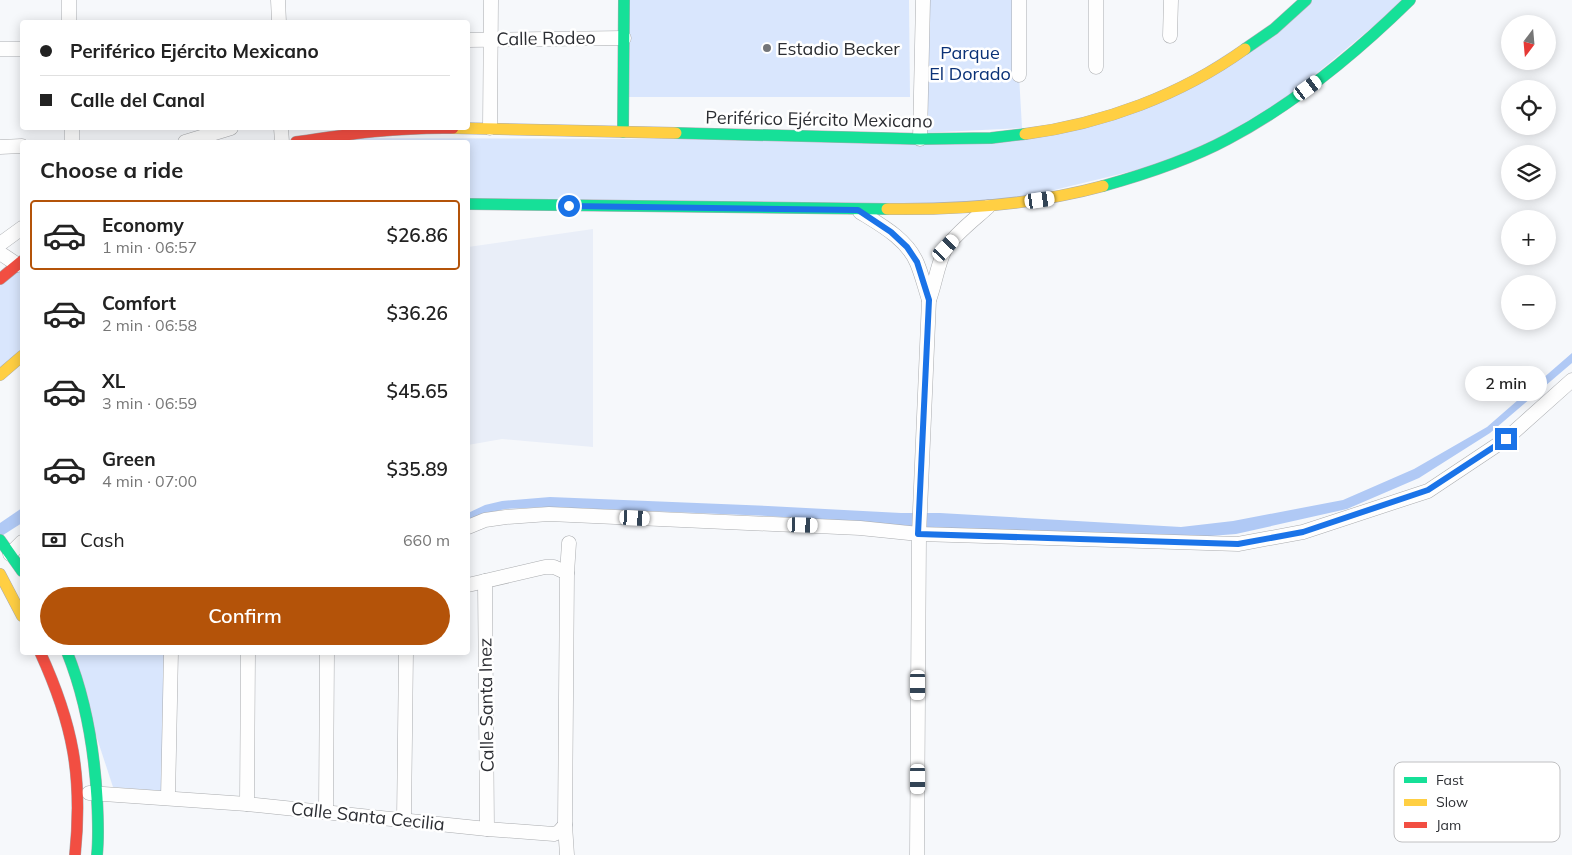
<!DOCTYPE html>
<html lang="en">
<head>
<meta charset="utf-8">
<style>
	:root { --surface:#fff; --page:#f6f6f6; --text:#222; --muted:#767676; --line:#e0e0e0; --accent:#b45309 }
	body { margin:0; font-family:Mulish,sans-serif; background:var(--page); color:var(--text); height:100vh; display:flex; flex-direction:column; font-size:19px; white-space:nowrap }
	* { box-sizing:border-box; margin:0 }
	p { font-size:16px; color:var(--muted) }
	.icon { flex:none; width:28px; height:28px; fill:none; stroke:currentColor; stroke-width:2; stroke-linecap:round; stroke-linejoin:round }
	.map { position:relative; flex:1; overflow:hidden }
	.details { position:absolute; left:20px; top:140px; width:450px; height:515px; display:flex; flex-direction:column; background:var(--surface); border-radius:5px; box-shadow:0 2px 12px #0003 }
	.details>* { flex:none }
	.top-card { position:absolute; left:20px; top:20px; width:450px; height:110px; border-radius:5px; box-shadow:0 2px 12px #0003; display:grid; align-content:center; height:110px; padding:0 20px; background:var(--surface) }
	.needle { width:32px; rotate:196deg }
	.fabs { position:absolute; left:1501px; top:15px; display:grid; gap:10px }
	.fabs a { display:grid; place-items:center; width:55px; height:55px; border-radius:50%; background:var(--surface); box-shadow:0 2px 12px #0003; font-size:25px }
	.end { position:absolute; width:22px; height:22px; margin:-11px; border:6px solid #1a73e8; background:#fff; box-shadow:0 0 0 2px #fff }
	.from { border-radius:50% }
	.bubble { position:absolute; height:35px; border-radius:18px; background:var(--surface); box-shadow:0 2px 12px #0003; font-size:16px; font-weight:600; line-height:35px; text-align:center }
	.car { position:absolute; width:15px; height:30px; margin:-15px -8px; border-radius:6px; box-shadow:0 0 4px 1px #0007; background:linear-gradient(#fff 24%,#345 0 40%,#fff 0 76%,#345 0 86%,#fff 0) }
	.top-card b { display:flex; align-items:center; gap:18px; height:48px; font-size:19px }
	.top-card b+b { border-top:1px solid var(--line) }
	.top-card i { width:12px; height:12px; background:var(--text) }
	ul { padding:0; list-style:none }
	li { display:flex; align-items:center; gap:15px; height:70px; margin:0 10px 8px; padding:0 10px; border:2px solid transparent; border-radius:5px }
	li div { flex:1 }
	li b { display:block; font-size:19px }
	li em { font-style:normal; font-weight:600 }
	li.active { border-color:var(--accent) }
	li>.icon { width:45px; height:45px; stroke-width:1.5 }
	h2 { padding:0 20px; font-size:22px; line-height:60px }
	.pay { display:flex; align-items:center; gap:12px; height:55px; padding:0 20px; font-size:19px }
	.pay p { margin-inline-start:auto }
	.cta { display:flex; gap:10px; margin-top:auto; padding:10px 20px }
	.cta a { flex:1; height:58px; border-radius:30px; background:var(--accent); color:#fff; font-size:20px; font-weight:600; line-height:58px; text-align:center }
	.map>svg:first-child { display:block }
</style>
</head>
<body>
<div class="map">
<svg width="1572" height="855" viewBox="0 0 1572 855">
	<rect width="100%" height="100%" fill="#f6f8fb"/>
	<path fill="#e9eef8" d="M593,229V447L502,439L468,445V247Z"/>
	<g fill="#d9e6fd">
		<path d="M625,0H909L910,97H623Z"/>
		<path d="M923,0H1019V75L1022,128L921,133Z"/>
		<path d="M1311,0H1405L1275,108L1174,161L988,206L468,203V142H310L336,138L988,140L1150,103Z"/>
		<path d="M22,264V353L0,374V282Z"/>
		<path d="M69,653H164L162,791L113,787Z"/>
	</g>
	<g fill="#b0c9f5">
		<path d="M1572,353V363L1490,433L1419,478L1347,509L1236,534L1185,538L938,528L768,516L549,507L505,509L493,512L468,524V513L485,505L502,501L550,497L768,506L901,513H940L1181,527L1233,521L1343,500L1414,469L1487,427Z"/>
		<path d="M22,508V523L0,537V523Z"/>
	</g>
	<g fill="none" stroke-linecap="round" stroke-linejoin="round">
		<g stroke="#aaacaf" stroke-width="15">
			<g id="street">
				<path d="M69,0V22"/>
				<path d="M278,0L279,22"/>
				<path d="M1170,36L1171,0"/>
				<path d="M468,40L624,38"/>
				<path d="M0,49H22"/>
				<path d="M1096,67V0"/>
				<path d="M1019,75V0"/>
				<path d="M72,128V142"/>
				<path d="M281,128L282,142"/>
				<path d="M490,128L491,0"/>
				<path d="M920,139L923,0"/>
				<path d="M185,142L231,128"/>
				<path d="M0,147L22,146"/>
				<path d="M860,212C881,225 907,239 917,263C922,275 925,288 929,300"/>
				<path d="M0,244L22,228"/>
				<path d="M0,253L18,265"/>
				<path d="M468,527L485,520L506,517L549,514L860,528L919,534L1238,544L1303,532L1428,491L1506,439L1572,380"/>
				<path d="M10,554L22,542"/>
				<path d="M485,581L487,829"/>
				<path d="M468,585L545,567H554L567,573"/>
				<path d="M89,793L247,804L487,829L554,834L559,832L565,825"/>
				<path d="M168,798L171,652"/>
				<path d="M247,804L248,652"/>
				<path d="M326,811L327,652"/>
				<path d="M404,819L406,652"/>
				<path d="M567,855L565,825L567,573L569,543"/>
				<path d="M917,855L919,534L929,300C935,285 938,261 946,248C955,234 976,218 988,207"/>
			</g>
		</g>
		<g stroke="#aaacaf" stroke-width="12">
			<g id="fast">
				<path d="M1245,49L1274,29L1306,0"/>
				<path d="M623,132L624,0"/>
				<path d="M676,133L920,139L991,138L1025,134"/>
				<path d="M1103,186C1146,174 1189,160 1228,139C1296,103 1356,53 1410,0"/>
				<path d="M468,204L887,209"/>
				<path d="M0,540L22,571"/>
				<path d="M67,652C86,699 94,747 97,798C98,817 99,836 97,855"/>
			</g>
		</g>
		<g stroke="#aaacaf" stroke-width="12">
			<g id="slow">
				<path d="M453,128L676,133"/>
				<path d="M1025,134C1103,124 1181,95 1245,49"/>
				<path d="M887,209C960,210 1033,205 1103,186"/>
				<path d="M0,375L22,356"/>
				<path d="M0,574L22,616"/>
			</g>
		</g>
		<g stroke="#aaacaf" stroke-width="12">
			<g id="jam">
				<path d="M296,142C348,134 400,127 453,128"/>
				<path d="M0,279L22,261"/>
				<path d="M40,652C73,724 83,776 75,855"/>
			</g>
		</g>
		<use href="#street" stroke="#fefefe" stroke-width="14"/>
		<use href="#fast" stroke="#16e098" stroke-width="11"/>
		<use href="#slow" stroke="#ffcf43" stroke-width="11"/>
		<use href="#jam" stroke="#f24e42" stroke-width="11"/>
	</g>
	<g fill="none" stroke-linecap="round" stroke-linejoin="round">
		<path stroke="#1a73e8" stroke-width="6" d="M569,206L858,210L891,232L907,247L917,262L929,300L918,534L1238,544L1303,532L1428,490L1506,439"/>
	</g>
	<circle fill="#737579" stroke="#fff" stroke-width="2" cx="767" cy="48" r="5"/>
	<g text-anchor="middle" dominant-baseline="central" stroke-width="5" stroke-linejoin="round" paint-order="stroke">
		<g font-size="18" fill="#2c2e33" stroke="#fff">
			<text transform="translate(546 38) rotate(-1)">Calle Rodeo</text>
			<text transform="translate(819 119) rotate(1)">Periférico Ejército Mexicano</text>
			<text transform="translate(486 705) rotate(-91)">Calle Santa Inez</text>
			<text transform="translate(368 816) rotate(6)">Calle Santa Cecilia</text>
		</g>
		<g font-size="18" fill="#2c2e33" stroke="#fff" text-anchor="start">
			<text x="777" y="48">Estadio Becker</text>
		</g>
		<g font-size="18" fill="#0b3277" stroke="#fff">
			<text x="970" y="52">Parque<tspan x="970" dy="21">El Dorado</tspan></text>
		</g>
	</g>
	<rect x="1394" y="762" width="166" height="80" rx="8" fill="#fff" stroke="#c0c0c2" stroke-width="1"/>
	<rect x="1404" y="777" width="23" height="6" fill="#16e098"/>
	<rect x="1404" y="799" width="23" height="7" fill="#ffcf43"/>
	<rect x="1404" y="822" width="23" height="6" fill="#f24e42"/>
	<g font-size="14" fill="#2c2e33">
		<text x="1436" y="785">Fast</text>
		<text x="1436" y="807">Slow</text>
		<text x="1436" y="830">Jam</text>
	</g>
</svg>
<div class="fabs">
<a><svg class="needle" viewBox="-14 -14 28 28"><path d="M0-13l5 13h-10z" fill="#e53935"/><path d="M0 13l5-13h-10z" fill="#767676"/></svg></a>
<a><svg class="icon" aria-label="locate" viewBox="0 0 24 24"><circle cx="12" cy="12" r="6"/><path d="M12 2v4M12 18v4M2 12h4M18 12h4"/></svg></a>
<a><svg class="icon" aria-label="layers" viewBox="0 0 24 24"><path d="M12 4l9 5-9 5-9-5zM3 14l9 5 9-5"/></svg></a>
<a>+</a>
<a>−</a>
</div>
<i class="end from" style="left:569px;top:206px"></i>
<i class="end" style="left:1506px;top:439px"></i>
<div class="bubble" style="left:1465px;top:366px;width:82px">2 min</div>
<i class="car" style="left:1308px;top:88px;rotate:54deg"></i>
<i class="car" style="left:1040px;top:200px;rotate:82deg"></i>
<i class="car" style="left:946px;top:248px;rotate:43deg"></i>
<i class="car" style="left:635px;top:518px;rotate:93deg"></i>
<i class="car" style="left:803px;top:525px;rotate:92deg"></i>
<i class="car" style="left:918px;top:685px;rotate:180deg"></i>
<i class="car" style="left:918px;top:779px;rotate:180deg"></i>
<div class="top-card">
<b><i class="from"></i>Periférico Ejército Mexicano</b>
<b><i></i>Calle del Canal</b>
</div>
<section class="details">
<h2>Choose a ride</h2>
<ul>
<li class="active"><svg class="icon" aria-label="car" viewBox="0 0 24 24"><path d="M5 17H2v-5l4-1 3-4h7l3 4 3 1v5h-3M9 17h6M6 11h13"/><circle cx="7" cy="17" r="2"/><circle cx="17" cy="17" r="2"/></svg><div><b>Economy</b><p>1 min · 06:57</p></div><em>$26.86</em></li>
<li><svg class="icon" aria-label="car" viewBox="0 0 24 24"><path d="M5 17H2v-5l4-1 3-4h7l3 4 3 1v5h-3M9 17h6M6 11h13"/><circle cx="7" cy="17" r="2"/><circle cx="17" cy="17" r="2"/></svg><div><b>Comfort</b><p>2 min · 06:58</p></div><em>$36.26</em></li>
<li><svg class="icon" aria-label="car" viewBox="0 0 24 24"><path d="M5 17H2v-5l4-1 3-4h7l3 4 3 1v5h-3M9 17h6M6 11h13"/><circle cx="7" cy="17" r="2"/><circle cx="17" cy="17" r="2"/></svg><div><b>XL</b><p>3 min · 06:59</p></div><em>$45.65</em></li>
<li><svg class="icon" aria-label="car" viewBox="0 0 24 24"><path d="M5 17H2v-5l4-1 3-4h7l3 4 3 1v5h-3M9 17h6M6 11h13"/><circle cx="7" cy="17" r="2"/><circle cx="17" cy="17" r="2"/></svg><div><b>Green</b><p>4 min · 07:00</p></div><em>$35.89</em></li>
</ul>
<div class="pay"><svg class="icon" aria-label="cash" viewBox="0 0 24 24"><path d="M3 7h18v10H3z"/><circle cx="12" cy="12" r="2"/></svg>Cash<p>660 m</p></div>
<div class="cta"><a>Confirm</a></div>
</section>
</div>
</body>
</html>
